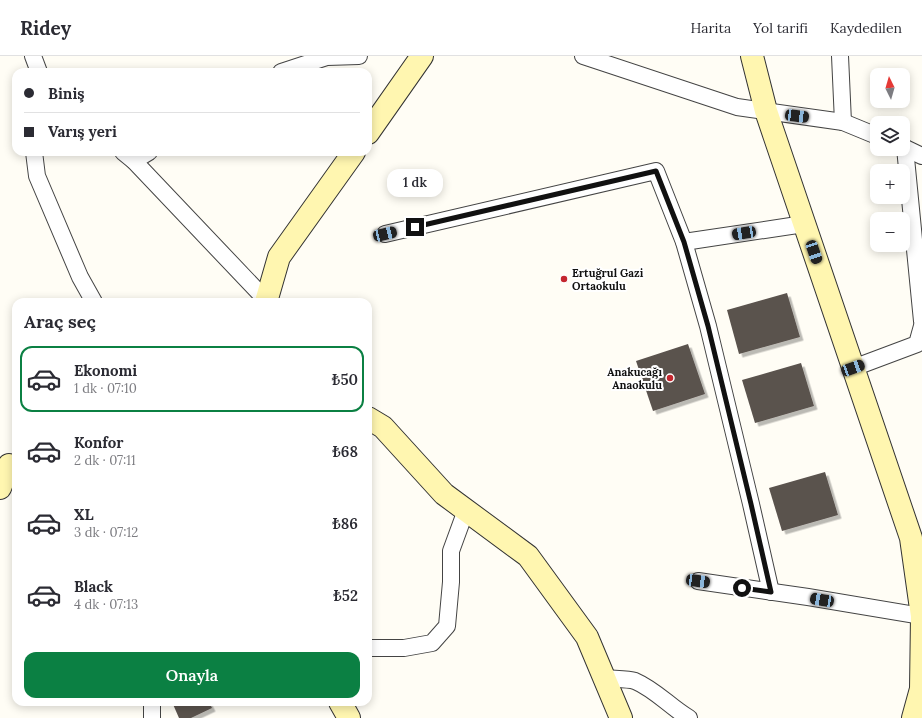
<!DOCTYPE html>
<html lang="tr">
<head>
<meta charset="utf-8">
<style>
	:root { --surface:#fff; --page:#f2f2f3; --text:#2b2b33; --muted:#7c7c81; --line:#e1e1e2; --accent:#0b8043 }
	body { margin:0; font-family:Lora,serif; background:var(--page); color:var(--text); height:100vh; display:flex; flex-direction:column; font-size:15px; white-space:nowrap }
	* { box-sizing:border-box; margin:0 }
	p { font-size:13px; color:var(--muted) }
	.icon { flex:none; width:22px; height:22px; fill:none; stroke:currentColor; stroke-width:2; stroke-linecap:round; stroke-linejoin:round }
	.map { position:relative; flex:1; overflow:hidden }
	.details { position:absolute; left:12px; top:242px; width:360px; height:408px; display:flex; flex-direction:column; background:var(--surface); border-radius:12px; box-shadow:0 2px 10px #0003 }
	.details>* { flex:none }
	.guide { position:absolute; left:12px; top:12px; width:360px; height:88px; border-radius:12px; box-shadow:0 2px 10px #0003; display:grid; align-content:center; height:88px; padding:0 12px; background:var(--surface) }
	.needle { width:26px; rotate:355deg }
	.buttons { position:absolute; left:870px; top:12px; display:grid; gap:8px }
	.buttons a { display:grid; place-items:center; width:40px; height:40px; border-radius:8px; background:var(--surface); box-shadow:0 2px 10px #0003; font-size:20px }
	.end { position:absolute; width:18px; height:18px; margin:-9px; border:5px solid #111; background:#fff; box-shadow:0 0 0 2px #fff }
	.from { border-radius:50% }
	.bubble { position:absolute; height:28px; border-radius:12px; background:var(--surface); box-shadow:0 2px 10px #0003; font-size:13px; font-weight:600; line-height:28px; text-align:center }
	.car { position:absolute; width:12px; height:24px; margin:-12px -6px; border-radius:5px; box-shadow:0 0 3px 1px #0007; background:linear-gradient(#222 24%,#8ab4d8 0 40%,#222 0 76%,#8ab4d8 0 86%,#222 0) }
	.guide b { display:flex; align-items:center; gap:14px; height:38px; font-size:15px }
	.guide b+b { border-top:1px solid var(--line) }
	.guide i { width:10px; height:10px; background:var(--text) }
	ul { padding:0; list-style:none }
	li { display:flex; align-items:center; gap:12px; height:66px; margin:0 8px 6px; padding:0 4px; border:2px solid transparent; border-radius:12px }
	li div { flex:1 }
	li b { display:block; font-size:15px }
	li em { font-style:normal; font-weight:600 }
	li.current { border-color:var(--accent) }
	li>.icon { width:36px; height:36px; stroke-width:1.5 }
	h2 { padding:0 12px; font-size:18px; line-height:48px }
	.action { display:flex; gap:8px; margin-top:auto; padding:8px 12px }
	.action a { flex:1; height:46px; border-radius:12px; background:var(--accent); color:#fff; font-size:16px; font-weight:600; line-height:46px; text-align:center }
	header { display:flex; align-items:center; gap:24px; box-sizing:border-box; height:56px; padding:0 20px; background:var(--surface); border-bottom:1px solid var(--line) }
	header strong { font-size:19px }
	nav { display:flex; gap:22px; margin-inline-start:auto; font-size:14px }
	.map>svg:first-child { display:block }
</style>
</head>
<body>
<header>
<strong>Ridey</strong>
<nav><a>Harita</a><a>Yol tarifi</a><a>Kaydedilen</a></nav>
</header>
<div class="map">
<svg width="922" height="662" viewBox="0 0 922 662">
	<defs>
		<filter id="shadow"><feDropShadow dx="3.5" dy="3.5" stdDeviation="0" flood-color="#0004"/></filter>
	</defs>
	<rect width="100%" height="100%" fill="#fffdf5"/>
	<g fill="#5a524d" filter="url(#shadow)">
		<path d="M787,237L800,281L739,298L727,254Z"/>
		<path d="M688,288L705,338L653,355L636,305Z"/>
		<path d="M801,307L814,350L755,367L742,324Z"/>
		<path d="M825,416L838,459L782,475L769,432Z"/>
		<path d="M172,646H209L212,652L191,662H179Z"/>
	</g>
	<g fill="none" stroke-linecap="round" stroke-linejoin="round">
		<g stroke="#444" stroke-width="18">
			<g id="street">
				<path d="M33,0L39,16"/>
				<path d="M583,0L737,51L843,66L877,80"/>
				<path d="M840,0L843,66"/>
				<path d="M281,16L327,1L359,0"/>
				<path d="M903,91L922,100"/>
				<path d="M905,92L922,265"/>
				<path d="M34,96L37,120L80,221L94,246"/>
				<path d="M123,96L134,105L266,244"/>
				<path d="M134,105L149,96"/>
				<path d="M385,178L656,115L684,186L708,270L751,448L771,536"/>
				<path d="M684,186L804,168"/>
				<path d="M853,312L917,288L922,270"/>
				<path d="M698,525L808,541L922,560"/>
				<path d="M368,592H404L432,587L447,570L451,526V495L466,454"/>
				<path d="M604,622C612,623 628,623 635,625C656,634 670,651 689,662"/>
				<path d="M152,662V646"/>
			</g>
		</g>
		<g stroke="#333" stroke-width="24">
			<g id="secondary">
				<path d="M752,0L766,55L911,482L922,560L921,633L913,662"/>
				<path d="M368,77L422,0"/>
				<path d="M266,246L279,201L354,96"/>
				<path d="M368,362L383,371L444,438L528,500L587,581L621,662"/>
				<path d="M0,432L9,409"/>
				<path d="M340,646L349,662"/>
			</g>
		</g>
		<use href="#street" stroke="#fff" stroke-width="16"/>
		<use href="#secondary" stroke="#fff6b0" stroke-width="22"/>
	</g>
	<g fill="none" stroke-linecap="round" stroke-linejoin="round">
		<path stroke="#111" stroke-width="5" d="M415,171L656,115L684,186L708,270L751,448L771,536L742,532"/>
	</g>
	<g fill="#c4262e" stroke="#fff" stroke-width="1.5">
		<circle cx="564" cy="223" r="4"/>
		<circle cx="670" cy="322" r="4"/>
	</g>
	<g text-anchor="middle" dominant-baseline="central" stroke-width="4" stroke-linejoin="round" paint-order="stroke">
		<g font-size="11" font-weight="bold" fill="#111" stroke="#fff" text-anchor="start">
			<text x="572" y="217">Ertuğrul Gazi<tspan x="572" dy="13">Ortaokulu</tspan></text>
			<text x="662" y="316" text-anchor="end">Anakucağı<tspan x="662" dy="13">Anaokulu</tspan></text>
		</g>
	</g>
</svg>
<div class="buttons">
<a><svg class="needle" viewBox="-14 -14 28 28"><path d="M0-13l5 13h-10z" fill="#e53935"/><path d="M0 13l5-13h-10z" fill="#7c7c81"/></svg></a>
<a><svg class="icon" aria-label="layers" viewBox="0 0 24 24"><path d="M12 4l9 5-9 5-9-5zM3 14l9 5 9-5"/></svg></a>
<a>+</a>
<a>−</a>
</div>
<i class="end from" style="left:742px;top:532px"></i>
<i class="end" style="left:415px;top:171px"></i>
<div class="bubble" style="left:387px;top:113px;width:56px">1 dk</div>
<i class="car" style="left:797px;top:60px;rotate:97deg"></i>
<i class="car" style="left:744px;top:177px;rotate:261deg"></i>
<i class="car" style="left:385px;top:178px;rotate:77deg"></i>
<i class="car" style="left:814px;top:196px;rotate:161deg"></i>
<i class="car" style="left:853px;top:312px;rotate:70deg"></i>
<i class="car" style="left:698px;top:525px;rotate:98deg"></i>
<i class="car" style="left:822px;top:544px;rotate:280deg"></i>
<div class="guide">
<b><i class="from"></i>Biniş</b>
<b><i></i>Varış yeri</b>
</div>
<section class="details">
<h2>Araç seç</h2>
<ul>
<li class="current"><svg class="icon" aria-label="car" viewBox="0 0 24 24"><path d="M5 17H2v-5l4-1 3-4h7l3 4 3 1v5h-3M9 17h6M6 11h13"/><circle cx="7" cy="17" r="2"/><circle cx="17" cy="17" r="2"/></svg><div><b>Ekonomi</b><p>1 dk · 07:10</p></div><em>₺50</em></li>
<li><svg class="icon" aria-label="car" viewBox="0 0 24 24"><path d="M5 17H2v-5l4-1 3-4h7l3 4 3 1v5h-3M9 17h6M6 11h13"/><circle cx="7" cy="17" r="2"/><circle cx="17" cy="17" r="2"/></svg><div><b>Konfor</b><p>2 dk · 07:11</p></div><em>₺68</em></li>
<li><svg class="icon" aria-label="car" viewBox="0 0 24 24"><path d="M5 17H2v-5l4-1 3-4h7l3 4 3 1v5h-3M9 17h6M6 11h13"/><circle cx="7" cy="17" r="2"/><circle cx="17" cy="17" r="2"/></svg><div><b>XL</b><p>3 dk · 07:12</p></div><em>₺86</em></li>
<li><svg class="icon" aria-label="car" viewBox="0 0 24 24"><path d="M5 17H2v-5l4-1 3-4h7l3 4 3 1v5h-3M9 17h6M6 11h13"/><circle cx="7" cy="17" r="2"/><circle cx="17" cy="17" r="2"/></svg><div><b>Black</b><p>4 dk · 07:13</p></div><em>₺52</em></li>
</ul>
<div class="action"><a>Onayla</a></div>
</section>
</div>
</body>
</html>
